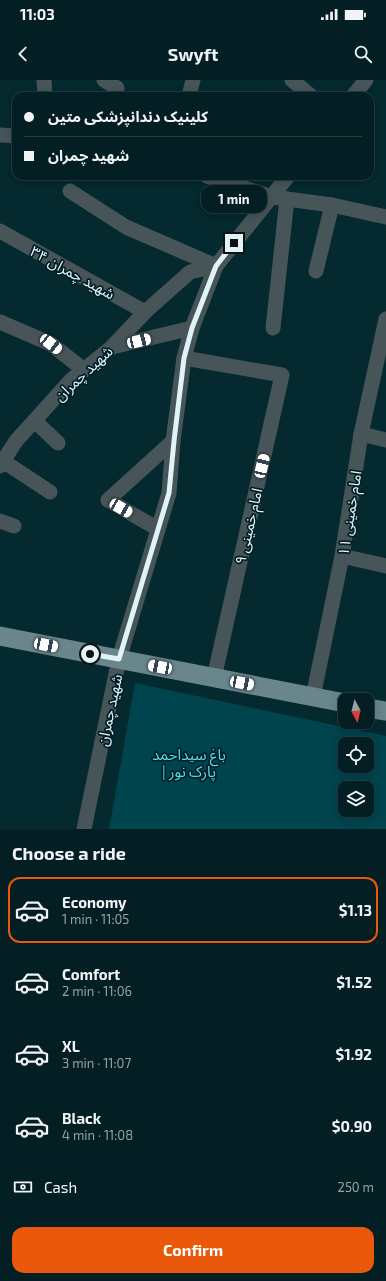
<!DOCTYPE html>
<html lang="en">
<head>
<meta charset="utf-8">
<style>
	:root { --surface:#031f23; --page:#0d272b; --text:#f1f3f6; --muted:#97a2a6; --line:#243d41; --accent:#ea580c }
	body { margin:0; font-family:"Exo 2","Noto Sans Arabic",sans-serif; background:var(--page); color:var(--text); height:100vh; display:flex; flex-direction:column; font-size:15px; white-space:nowrap }
	* { box-sizing:border-box; margin:0 }
	p { font-size:13px; color:var(--muted) }
	.icon { flex:none; width:22px; height:22px; fill:none; stroke:currentColor; stroke-width:2; stroke-linecap:round; stroke-linejoin:round }
	.map { position:relative; height:749px; overflow:hidden }
	.drawer { display:flex; flex-direction:column; background:var(--surface); flex:1 }
	.drawer>* { flex:none }
	.guide { position:absolute; left:12px; top:12px; width:362px; height:88px; border-radius:12px; box-shadow:0 2px 10px #0003,0 0 0 1px var(--line); display:grid; align-content:center; height:88px; padding:0 12px; background:var(--surface) }
	.needle { width:26px; rotate:173deg }
	.tools { position:absolute; left:338px; top:613px; display:grid; gap:8px }
	.tools a { display:grid; place-items:center; width:36px; height:36px; border-radius:8px; background:var(--surface); box-shadow:0 2px 10px #0003,0 0 0 1px var(--line); font-size:20px }
	.end { position:absolute; width:18px; height:18px; margin:-9px; border:5px solid #e0f3f7; background:#111; box-shadow:0 0 0 2px #111 }
	.from { border-radius:50% }
	.bubble { position:absolute; height:28px; border-radius:12px; background:var(--surface); box-shadow:0 2px 10px #0003,0 0 0 1px var(--line); font-size:13px; font-weight:700; line-height:28px; text-align:center }
	.car { position:absolute; width:12px; height:24px; margin:-12px -6px; border-radius:5px; box-shadow:0 0 3px 1px #0007; background:linear-gradient(#fff 24%,#345 0 40%,#fff 0 76%,#345 0 86%,#fff 0) }
	.guide b { display:flex; align-items:center; gap:14px; height:38px; font-size:15px }
	.guide b+b { border-top:1px solid var(--line) }
	.guide i { width:10px; height:10px; background:var(--text) }
	ul { padding:0; list-style:none }
	li { display:flex; align-items:center; gap:12px; height:66px; margin:0 8px 6px; padding:0 4px; border:2px solid transparent; border-radius:12px }
	li div { flex:1 }
	li b { display:block; font-size:15px }
	li em { font-style:normal; font-weight:700 }
	li.current { border-color:var(--accent) }
	li>.icon { width:36px; height:36px; stroke-width:1.5 }
	h2 { padding:0 12px; font-size:18px; line-height:48px }
	.pay { display:flex; align-items:center; gap:10px; height:44px; padding:0 12px; font-size:15px }
	.pay p { margin-inline-start:auto }
	.primary-button { display:flex; gap:8px; margin-top:auto; padding:8px 12px }
	.primary-button a { flex:1; height:46px; border-radius:12px; background:var(--accent); color:#fff; font-size:16px; font-weight:700; line-height:46px; text-align:center }
	.status { display:flex; justify-content:space-between; align-items:center; height:28px; padding:0 20px; background:var(--surface); direction:ltr }
	.status svg { height:11px; fill:currentColor }
	header { display:flex; justify-content:space-between; align-items:center; height:52px; padding:0 12px; background:var(--surface); font-size:18px; font-weight:700 }
	.map>svg:first-child { display:block }
</style>
</head>
<body>
<div class="status"><b>11:03</b><svg viewBox="0 0 49 12"><path d="M0 12V9h3v3zM5 12V6h3v6zM10 12V3h3v9zM15 12V0h3v12zM26 1h20v11H26zM47 4h2v5h-2z"/></svg></div>
<header><svg class="icon" aria-label="back" viewBox="0 0 24 24"><path d="M15 5l-7 7 7 7"/></svg>Swyft<svg class="icon" aria-label="search" viewBox="0 0 24 24"><circle cx="10" cy="10" r="6"/><path d="M15 15l6 6"/></svg></header>
<div class="map">
<svg width="386" height="749" viewBox="0 0 386 749">
	<rect width="100%" height="100%" fill="#04292f"/>
	<path fill="#00444e" fill-rule="evenodd" d="M135,603L386,656V749H109ZM345,664H367V686H345ZM345,708H367V730H345Z"/>
	<g fill="none" stroke-linecap="round" stroke-linejoin="round">
		<g stroke="#475558" stroke-width="15">
			<path d="M44,0L45,16"/>
			<path d="M104,0L117,8"/>
			<path d="M292,0L311,16"/>
			<path d="M189,16L193,0"/>
			<path d="M353,16L366,0"/>
			<path d="M0,55L16,56"/>
			<path d="M207,96L272,117L332,125L386,137"/>
			<path d="M70,111L126,147L216,186L192,248L184,278L173,361L169,413L119,579L84,749"/>
			<path d="M0,151L145,232"/>
			<path d="M316,191L332,125"/>
			<path d="M0,242L51,264L84,290"/>
			<path d="M273,248L287,119"/>
			<path d="M112,267L192,248"/>
			<path d="M184,278L282,295L214,598"/>
			<path d="M35,341L58,363"/>
			<path d="M361,354L386,360"/>
			<path d="M3,381L50,412"/>
			<path d="M0,386L16,361L71,300L112,267L145,232L190,192L216,186L288,96"/>
			<path d="M0,441L14,446"/>
			<path d="M158,449L108,420L173,361"/>
			<path d="M342,476L386,486"/>
			<path d="M313,617L342,476L361,354L386,239"/>
		</g>
		<g stroke="#68868c" stroke-width="19">
			<path d="M0,556L345,623"/>
			<path d="M367,628L386,631"/>
		</g>
	</g>
	<g fill="none" stroke-linecap="round" stroke-linejoin="round">
		<path stroke="#e0f3f7" stroke-width="5" d="M90,574L119,579L169,413L174,361L184,278L192,248L216,186L234,163"/>
	</g>
	<g text-anchor="middle" dominant-baseline="central" stroke-width="3.5" stroke-linejoin="round" paint-order="stroke">
		<g font-size="15" fill="#e0f3f7" stroke="#001f25">
			<text transform="translate(73 192) rotate(29)">شهید چمران ۳۴</text>
			<text transform="translate(83 293) rotate(-43)">شهید چمران</text>
			<text transform="translate(349 433) rotate(-81)">امام خمینی ۱۱</text>
			<text transform="translate(248 446) rotate(-77)">امام خمینی ۹</text>
			<text transform="translate(109 630) rotate(-78)">شهید چمران</text>
		</g>
		<g font-size="15" fill="#52def5" stroke="#001f25">
			<text x="189" y="674">باغ سیداحمد<tspan x="189" dy="17">| پارک نور</tspan></text>
		</g>
	</g>
</svg>
<div class="tools">
<a><svg class="needle" viewBox="-14 -14 28 28"><path d="M0-13l5 13h-10z" fill="#e53935"/><path d="M0 13l5-13h-10z" fill="#97a2a6"/></svg></a>
<a><svg class="icon" aria-label="locate" viewBox="0 0 24 24"><circle cx="12" cy="12" r="6"/><path d="M12 2v4M12 18v4M2 12h4M18 12h4"/></svg></a>
<a><svg class="icon" aria-label="layers" viewBox="0 0 24 24"><path d="M12 4l9 5-9 5-9-5zM3 14l9 5 9-5"/></svg></a>
</div>
<i class="end from" style="left:90px;top:574px"></i>
<i class="end" style="left:234px;top:163px"></i>
<div class="bubble" style="left:201px;top:105px;width:66px">1 min</div>
<i class="car" style="left:139px;top:261px;rotate:77deg"></i>
<i class="car" style="left:51px;top:264px;rotate:128deg"></i>
<i class="car" style="left:262px;top:386px;rotate:13deg"></i>
<i class="car" style="left:121px;top:428px;rotate:120deg"></i>
<i class="car" style="left:46px;top:565px;rotate:101deg"></i>
<i class="car" style="left:160px;top:587px;rotate:281deg"></i>
<i class="car" style="left:242px;top:603px;rotate:101deg"></i>
<div class="guide">
<b><i class="from"></i>کلینیک دندانپزشکی متین</b>
<b><i></i>شهید چمران</b>
</div>
</div>
<section class="drawer">
<h2>Choose a ride</h2>
<ul>
<li class="current"><svg class="icon" aria-label="car" viewBox="0 0 24 24"><path d="M5 17H2v-5l4-1 3-4h7l3 4 3 1v5h-3M9 17h6M6 11h13"/><circle cx="7" cy="17" r="2"/><circle cx="17" cy="17" r="2"/></svg><div><b>Economy</b><p>1 min · 11:05</p></div><em>$1.13</em></li>
<li><svg class="icon" aria-label="car" viewBox="0 0 24 24"><path d="M5 17H2v-5l4-1 3-4h7l3 4 3 1v5h-3M9 17h6M6 11h13"/><circle cx="7" cy="17" r="2"/><circle cx="17" cy="17" r="2"/></svg><div><b>Comfort</b><p>2 min · 11:06</p></div><em>$1.52</em></li>
<li><svg class="icon" aria-label="car" viewBox="0 0 24 24"><path d="M5 17H2v-5l4-1 3-4h7l3 4 3 1v5h-3M9 17h6M6 11h13"/><circle cx="7" cy="17" r="2"/><circle cx="17" cy="17" r="2"/></svg><div><b>XL</b><p>3 min · 11:07</p></div><em>$1.92</em></li>
<li><svg class="icon" aria-label="car" viewBox="0 0 24 24"><path d="M5 17H2v-5l4-1 3-4h7l3 4 3 1v5h-3M9 17h6M6 11h13"/><circle cx="7" cy="17" r="2"/><circle cx="17" cy="17" r="2"/></svg><div><b>Black</b><p>4 min · 11:08</p></div><em>$0.90</em></li>
</ul>
<div class="pay"><svg class="icon" aria-label="cash" viewBox="0 0 24 24"><path d="M3 7h18v10H3z"/><circle cx="12" cy="12" r="2"/></svg>Cash<p>250 m</p></div>
<div class="primary-button"><a>Confirm</a></div>
</section>
</body>
</html>
